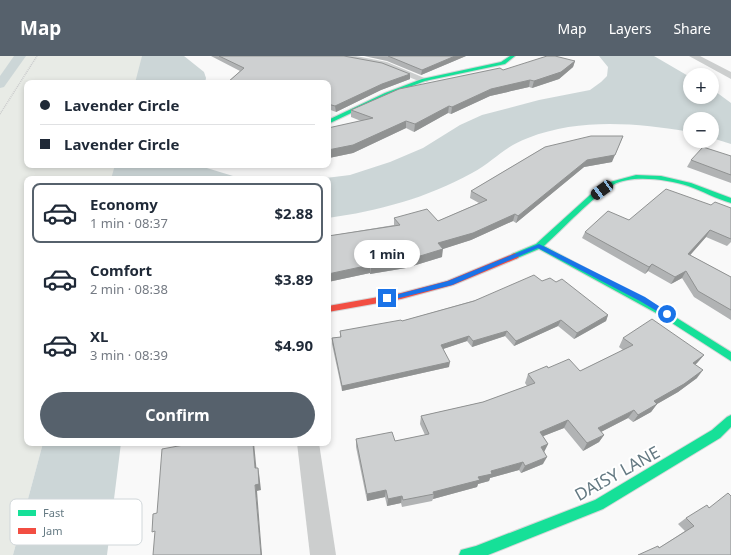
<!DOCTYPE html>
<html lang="en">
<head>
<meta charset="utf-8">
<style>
	:root { --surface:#fff; --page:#f2f2f3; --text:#1f2937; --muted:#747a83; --line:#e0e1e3; --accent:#56616c }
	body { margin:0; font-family:"Noto Sans",sans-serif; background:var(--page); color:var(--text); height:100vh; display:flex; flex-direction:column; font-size:15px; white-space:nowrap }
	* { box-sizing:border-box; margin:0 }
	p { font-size:13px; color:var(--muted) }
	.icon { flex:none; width:22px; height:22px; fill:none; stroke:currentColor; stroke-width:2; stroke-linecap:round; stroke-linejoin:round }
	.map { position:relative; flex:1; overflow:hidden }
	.side { position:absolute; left:24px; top:120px; width:307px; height:270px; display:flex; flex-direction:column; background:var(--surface); border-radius:8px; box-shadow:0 2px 6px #0003 }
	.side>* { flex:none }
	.guide { position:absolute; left:24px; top:24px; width:307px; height:88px; border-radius:8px; box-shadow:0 2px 6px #0003; display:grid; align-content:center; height:88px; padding:0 16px; background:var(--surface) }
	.buttons { position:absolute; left:683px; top:12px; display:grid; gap:8px }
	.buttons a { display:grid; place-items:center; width:36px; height:36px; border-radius:50%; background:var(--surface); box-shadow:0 2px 6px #0003; font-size:20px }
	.end { position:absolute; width:18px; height:18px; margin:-9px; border:5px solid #1a73e8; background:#fff; box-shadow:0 0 0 2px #fff }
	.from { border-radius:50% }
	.bubble { position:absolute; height:28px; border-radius:14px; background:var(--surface); box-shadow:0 2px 6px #0003; font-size:13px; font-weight:700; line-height:28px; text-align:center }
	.car { position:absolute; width:12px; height:24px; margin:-12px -6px; border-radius:5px; box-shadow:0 0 3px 1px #0007; background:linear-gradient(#222 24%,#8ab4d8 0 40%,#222 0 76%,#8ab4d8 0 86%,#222 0) }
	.guide b { display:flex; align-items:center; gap:14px; height:38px; font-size:15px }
	.guide b+b { border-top:1px solid var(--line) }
	.guide i { width:10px; height:10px; background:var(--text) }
	ul { padding:7px 0 0; list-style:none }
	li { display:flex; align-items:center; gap:12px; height:60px; margin:0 8px 6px; padding:0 8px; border:2px solid transparent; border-radius:8px }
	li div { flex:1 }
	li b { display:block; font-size:15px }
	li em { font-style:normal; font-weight:700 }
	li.on { border-color:var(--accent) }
	li>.icon { width:36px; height:36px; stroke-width:1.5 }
	.cta { display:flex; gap:8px; margin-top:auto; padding:8px 16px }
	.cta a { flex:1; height:46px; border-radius:24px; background:var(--accent); color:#fff; font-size:16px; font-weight:700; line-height:46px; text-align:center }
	header { display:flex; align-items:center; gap:24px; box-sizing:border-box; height:56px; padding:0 20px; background:var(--accent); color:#fff }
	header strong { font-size:19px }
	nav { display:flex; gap:22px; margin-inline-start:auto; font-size:14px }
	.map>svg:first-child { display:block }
</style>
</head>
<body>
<header>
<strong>Map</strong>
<nav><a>Map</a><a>Layers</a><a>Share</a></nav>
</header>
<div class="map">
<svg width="731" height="499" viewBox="0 0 731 499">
	<rect width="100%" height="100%" fill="#f9f9f9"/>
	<path fill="#e8ebe6" d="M0,0H144L137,27H27V109H116L112,123H27V387H43L13,499H0Z"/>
	<g fill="#ccd6d7">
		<path d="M142,0H184L204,16L206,22L205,27H135Z"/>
		<path d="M599,0H654L690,21V41H712V33L731,47V88L712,82V63H690V76C636,67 580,62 528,82C503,91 493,106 472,117C427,142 378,155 328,162V123H318L350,119L390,106L423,92L460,69L482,59L539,44L590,34L601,26L607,20L608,11Z"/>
		<path d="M115,109H197L233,120L255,123H111Z"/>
		<path d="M43,387H121L107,499H13Z"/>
	</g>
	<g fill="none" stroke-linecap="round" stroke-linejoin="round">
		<path fill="#ccd6d7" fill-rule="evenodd" d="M14,0H26L4,31L0,32V20Z"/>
		<g stroke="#d5d6d7" stroke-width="2">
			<g id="fast">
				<path d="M510,0H515L505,8L425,25L389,39L328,68V64L385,37L422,23L501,6Z"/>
				<path d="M636,119L661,120L691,127L731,142V147C716,143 703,135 688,130C668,124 633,118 613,129C590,143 565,171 544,190L664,254L731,296V305L658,258L539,193L515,203L511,200L512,198L536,188L590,139L610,126Z"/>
				<path d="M731,359V371L720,382L603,453L488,499H459L461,494L476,490L595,444L712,374L727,361Z"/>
			</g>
		</g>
		<g stroke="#d5d6d7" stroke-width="2">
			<path id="jam" d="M515,197L519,200L518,202L453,229L401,243L328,256V250L401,237L447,225Z"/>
		</g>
		<path stroke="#cacbcc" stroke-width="1.5" stroke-dasharray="1 1" stroke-linecap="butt" d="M0,58L37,0"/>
		<g fill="#cccece" fill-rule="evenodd">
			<path d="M338,0H356L387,6L429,24L427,26H421L382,10L342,3Z"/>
			<path d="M689,0H700L731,16V23Z"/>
			<path d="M297,387H319L336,499H310Z"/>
		</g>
		<use href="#fast" fill="#16e098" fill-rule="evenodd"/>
		<use href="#jam" fill="#f24e42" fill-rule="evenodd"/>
	</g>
	<g fill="#b1b3b4">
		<path d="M211,0H344L410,23L381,34L336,56L328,53V27H228V26L240,15Z"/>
		<path d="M364,0H466L421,19L387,5Z"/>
		<path d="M575,5L573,11L559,23L532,32L529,31L490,40L451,58L448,57L414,76L406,72L353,97L329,102L328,101V72L361,65L351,61V54L503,14Z"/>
		<path d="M545,91L612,106L584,111L516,167L513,165L471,184L442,193V201L406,212L370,218V217L328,226V180L394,169V162L438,165L479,147L470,142L471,135Z"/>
		<path d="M731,100V127L687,111L691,104Z"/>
		<path d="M711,149L731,152V186L727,190L706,181L690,199L731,221V264L694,241L682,222L671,228L648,215L645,218L582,182L585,176L629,164Z"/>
		<path d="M542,225L556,226L608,259L606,265L574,283L558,270L514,290L505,280L472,291L467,285L443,293L449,311L342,335L332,288V282L340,281V275L402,265Z"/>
		<path d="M623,282L704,299L697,307L695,309L697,322L678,336L657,348L651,356L633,366L628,362L601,376L604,379L599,386L583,395L564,372L543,380L548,388L544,396L543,408L521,417L519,414L490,422L489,425L478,428L477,431L433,443L432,445L402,451L401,447L387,450L385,441L367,445L356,391V383L395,385L425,379L420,368L421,360L483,346L527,330L525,327L528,318L548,312L580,315L623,294L619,291Z"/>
		<path d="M709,452L731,499L659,492L685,475L678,468L686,462Z"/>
	</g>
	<g fill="#909292">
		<path d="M455,0H466L421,19L422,14Z"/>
		<path d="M575,5L573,11L559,23L532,32L534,25Z"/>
		<path d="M410,18V23L381,34L336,56L335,50L382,28Z"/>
		<path d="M530,24L529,31L490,40L451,58L452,51L491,33Z"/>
		<path d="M449,50L448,57L414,76L415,68Z"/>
		<path d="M406,65V72L353,97L329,102L328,95Z"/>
		<path d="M623,80L612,106L584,111L516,167L518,160L587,104Z"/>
		<path d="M515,158L513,165L471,184L437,195L438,187Z"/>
		<path d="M710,174L706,181L685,205L688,198Z"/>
		<path d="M443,193L442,201L406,212L370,218L371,211Z"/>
		<path d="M652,208L648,215L645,218L649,211Z"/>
		<path d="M370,209V217L328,226V218Z"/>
		<path d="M686,215L682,222L671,228L675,221Z"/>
		<path d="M608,259L606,265L574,283L577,277Z"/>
		<path d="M561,264L558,270L514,290L516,285Z"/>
		<path d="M507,275L505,280L472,291L473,285Z"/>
		<path d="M469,280L467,285L440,294L441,289Z"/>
		<path d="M704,299L697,307L687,315L693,307Z"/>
		<path d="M450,306L449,311L342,335V330Z"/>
		<path d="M703,314L697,322L678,336L657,348L651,356L633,366L638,359L654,345Z"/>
		<path d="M634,354L628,362L593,380L598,372Z"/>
		<path d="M568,364L564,372L536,383L540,376Z"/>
		<path d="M604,379L599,386L583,395L587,387Z"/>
		<path d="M253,387H254L257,418L255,412Z"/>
		<path d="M548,388L544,396L537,398L541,391Z"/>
		<path d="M547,401L543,408L521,417L525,410Z"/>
		<path d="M523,406L519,414L490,422L489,425L478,428L477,431L433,443L434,438L433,436L478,421L491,415Z"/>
		<path d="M258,412L259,417L261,434L257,435L262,499H261L255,429Z"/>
		<path d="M386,434L385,441L367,445V438Z"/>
		<path d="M402,440L401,447L387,450L388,443Z"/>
	</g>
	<g fill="#ced0d1" stroke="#909292">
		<path d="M219,0H344L382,7L410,18L382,28L335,50L328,48V27H229L228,26L244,12Z"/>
		<path d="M388,0H455L422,14Z"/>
		<path d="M547,0H555L575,5L561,16L534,25L530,24L491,33L452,51L449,50L415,68L406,65L353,89L328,94V72L373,62L351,54L399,33L500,12L503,14Z"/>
		<path d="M591,80H623L615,99L587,104L518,160L515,158L473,177L438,187L443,193L407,204L371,211L370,209L328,218V180L400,169L394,162L427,153L438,165L487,144L471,135L545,91Z"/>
		<path d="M703,91L731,100V119L691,104Z"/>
		<path d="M666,133L711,149L715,146L731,152V183L710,174L688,198L731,221V254L698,235L686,215L675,221L652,208L649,211L585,176L608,155L629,164Z"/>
		<path d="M534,219L542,225L550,222L556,226L562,223L608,259L577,277L561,264L516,285L507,275L473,285L469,280L441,289L450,306L342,330L332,282L341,281L340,275L401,264L402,265L474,245Z"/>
		<path d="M652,263L704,299L693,307L703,314L684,328L654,345L657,348L638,359L634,354L598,372L604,379L587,387L568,364L540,376L548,388L541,391L547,401L525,410L523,406L491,415L492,418L478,421L480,424L433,436L434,438L403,444L402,440L388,443L386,434L367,438L356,383L392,376L395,385L429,378L421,360L483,346L535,327L528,318L547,310L548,312L569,303L580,315L633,289L623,282Z"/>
		<path d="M189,387H253L255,412H258L259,428L255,429L261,499H153L155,475L152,476L153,458L157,457L162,393L189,388Z"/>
		<path d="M728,437L731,440V499H638L658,490L659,492L694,470L686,462L707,449L709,452Z"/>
	</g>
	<path fill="#1a73e8" d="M539,188L645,241L671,258L665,260L640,245L538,192L452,229L387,245L384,242L448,225Z"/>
	<g text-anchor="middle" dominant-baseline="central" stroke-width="4" stroke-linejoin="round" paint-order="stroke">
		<g font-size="17" fill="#657a83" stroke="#fff">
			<text transform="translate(617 417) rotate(-29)">DAISY LANE</text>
		</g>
	</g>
	<rect x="10" y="443" width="132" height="46" rx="6" fill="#fff" stroke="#d1d7da" stroke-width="1"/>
	<rect x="18" y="454" width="18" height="6" fill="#16e098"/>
	<rect x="18" y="472" width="18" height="6" fill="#f24e42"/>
	<g font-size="11" fill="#657a83">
		<text x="43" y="461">Fast</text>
		<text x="43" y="479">Jam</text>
	</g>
</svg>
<div class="buttons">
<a>+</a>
<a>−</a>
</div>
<i class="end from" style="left:667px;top:258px"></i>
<i class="end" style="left:387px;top:242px"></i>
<div class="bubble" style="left:354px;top:184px;width:66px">1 min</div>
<i class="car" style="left:602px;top:134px;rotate:234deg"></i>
<div class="guide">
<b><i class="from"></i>Lavender Circle</b>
<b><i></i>Lavender Circle</b>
</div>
<section class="side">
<ul>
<li class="on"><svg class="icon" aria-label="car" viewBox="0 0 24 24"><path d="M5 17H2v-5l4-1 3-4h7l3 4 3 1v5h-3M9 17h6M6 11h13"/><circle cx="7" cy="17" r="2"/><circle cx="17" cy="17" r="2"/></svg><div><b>Economy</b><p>1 min · 08:37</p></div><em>$2.88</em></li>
<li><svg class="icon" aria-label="car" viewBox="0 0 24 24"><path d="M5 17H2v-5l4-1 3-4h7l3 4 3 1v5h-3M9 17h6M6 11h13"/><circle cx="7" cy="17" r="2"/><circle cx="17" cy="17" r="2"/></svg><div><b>Comfort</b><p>2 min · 08:38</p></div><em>$3.89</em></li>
<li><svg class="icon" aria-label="car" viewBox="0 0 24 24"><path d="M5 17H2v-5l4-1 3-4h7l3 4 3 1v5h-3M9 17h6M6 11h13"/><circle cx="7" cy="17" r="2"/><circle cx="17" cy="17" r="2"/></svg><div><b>XL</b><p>3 min · 08:39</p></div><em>$4.90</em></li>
</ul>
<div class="cta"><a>Confirm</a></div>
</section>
</div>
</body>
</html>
